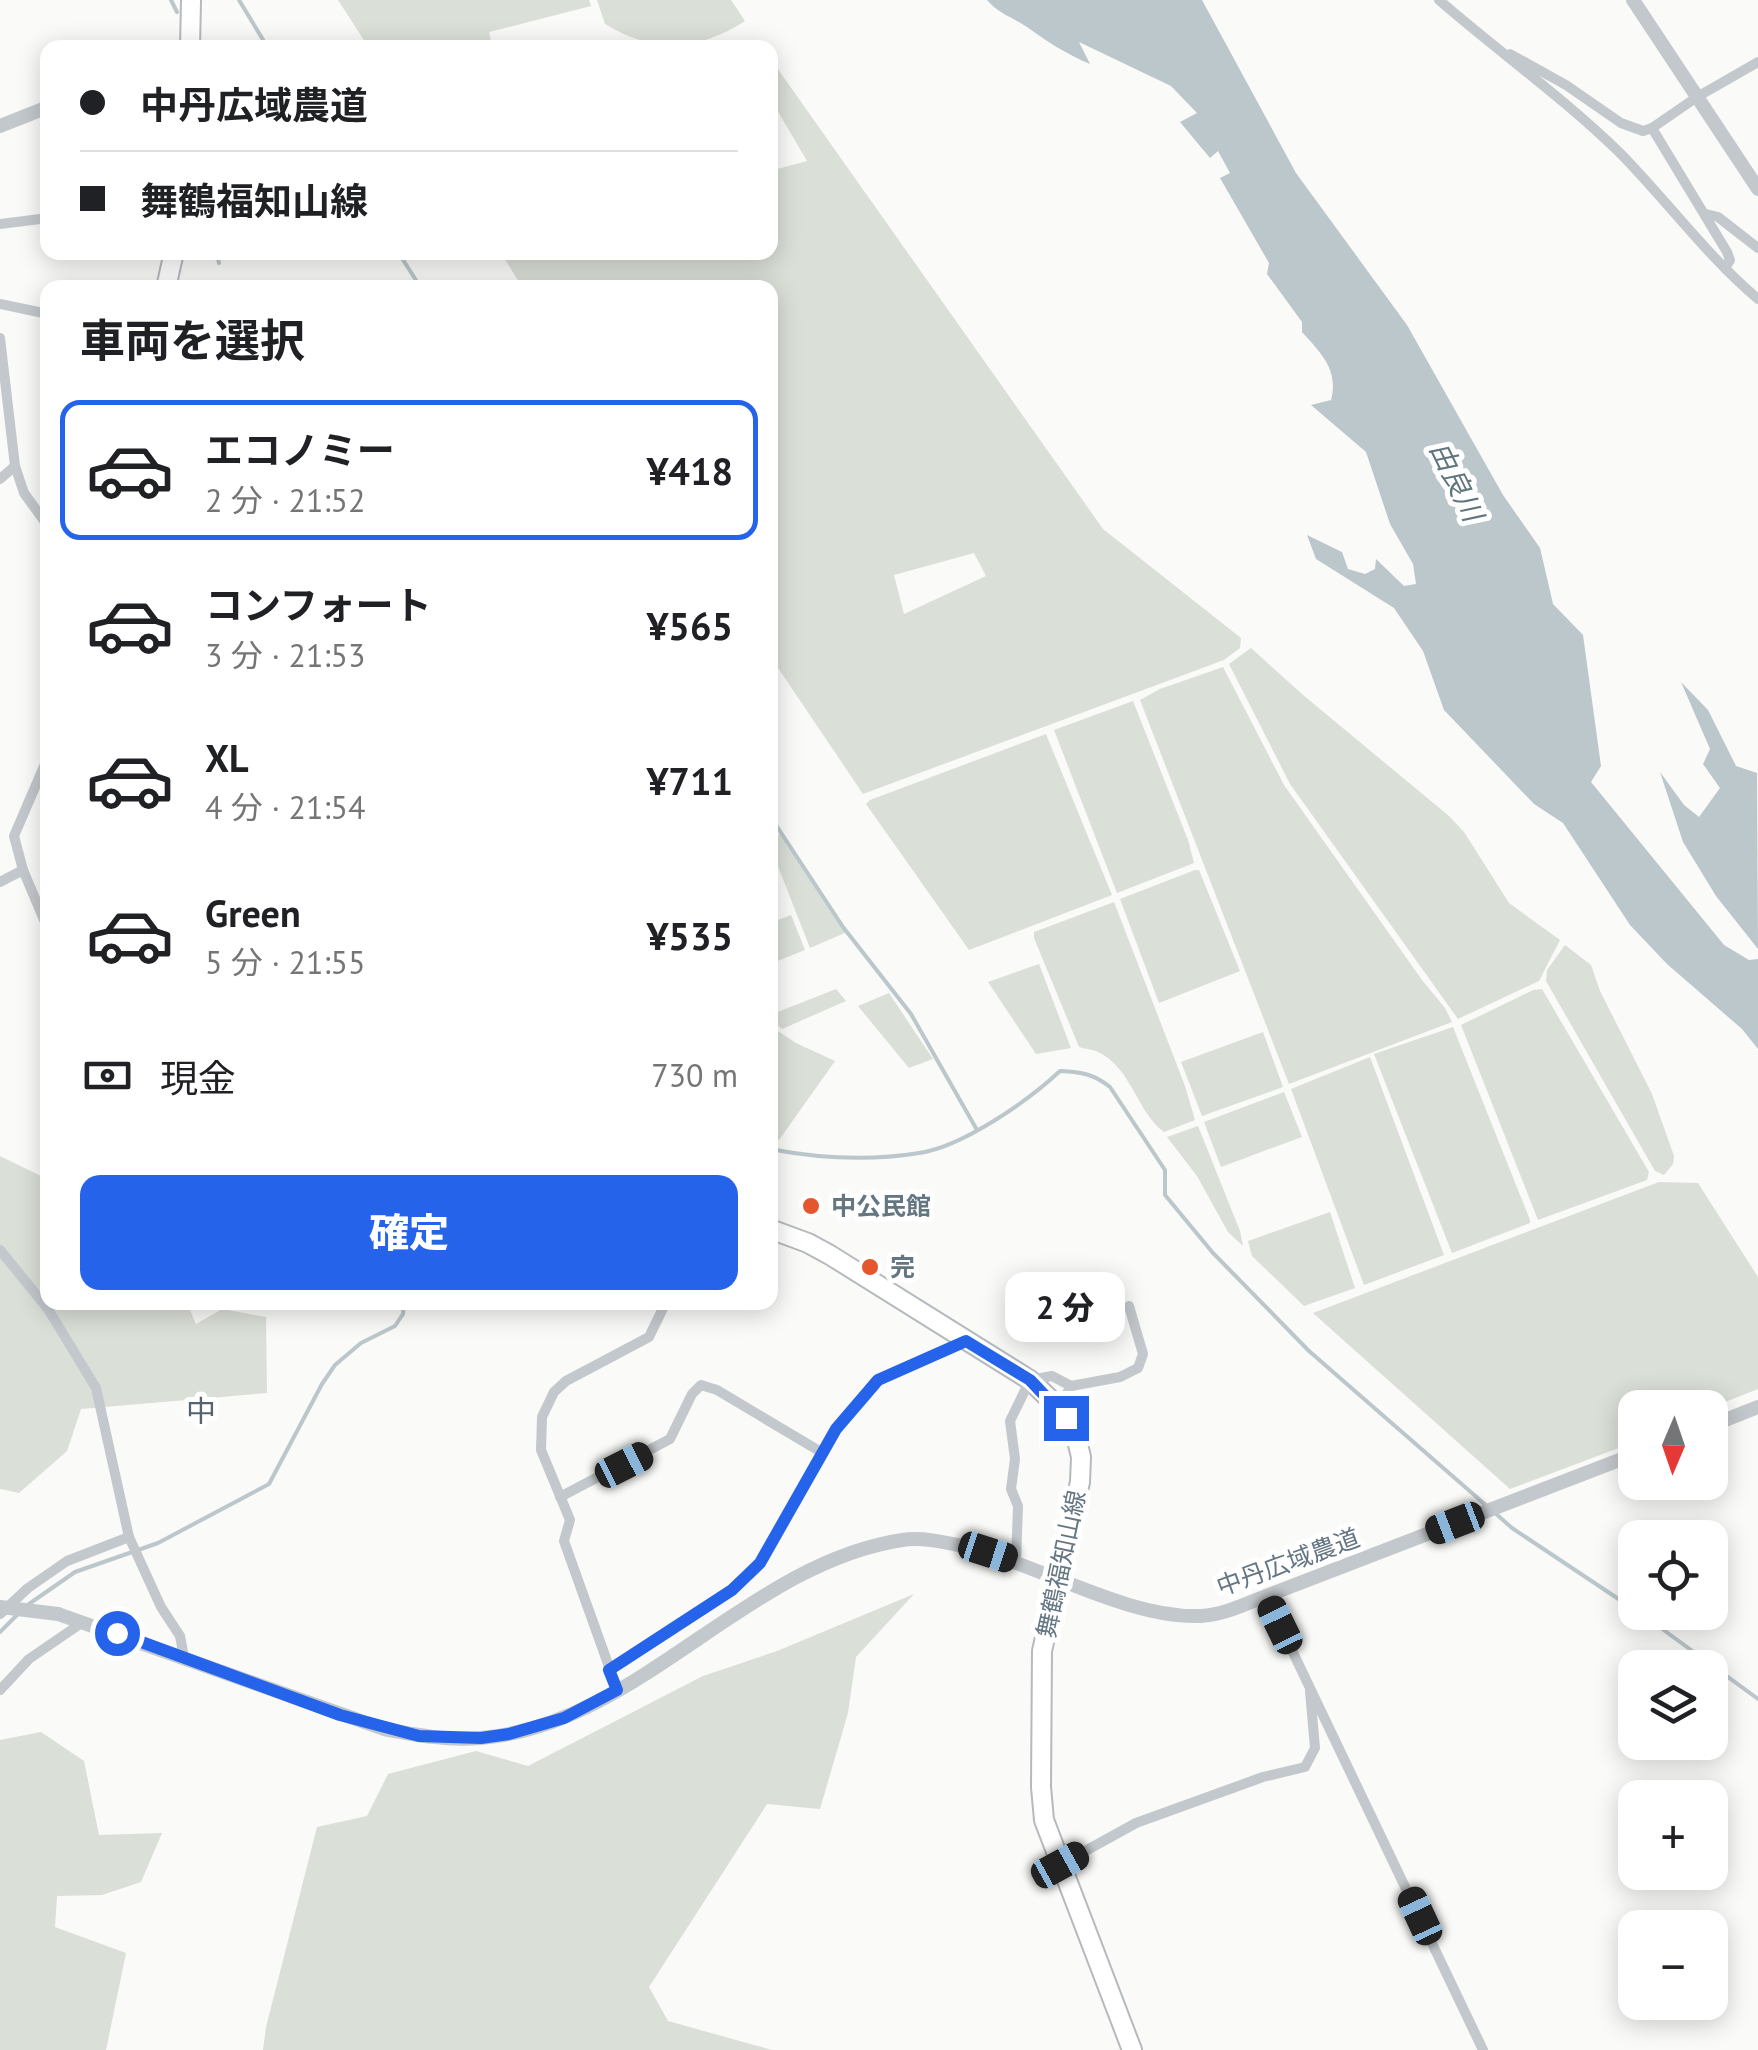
<!DOCTYPE html>
<html lang="ja">
<head>
<meta charset="utf-8">
<style>
	:root { --surface:#fff; --page:#f6f6f6; --text:#202124; --muted:#757577; --line:#e0e0e0; --accent:#2563eb }
	body { margin:0; font-family:"PT Sans","Noto Sans JP",sans-serif; background:var(--page); color:var(--text); height:100vh; display:flex; flex-direction:column; font-size:38px; white-space:nowrap }
	* { box-sizing:border-box; margin:0 }
	p { font-size:32px; color:var(--muted) }
	.icon { flex:none; width:55px; height:55px; fill:none; stroke:currentColor; stroke-width:2; stroke-linecap:round; stroke-linejoin:round }
	.map { position:relative; flex:1; overflow:hidden }
	.sheet { position:absolute; left:40px; top:280px; width:738px; height:1030px; display:flex; flex-direction:column; background:var(--surface); border-radius:20px; box-shadow:0 5px 25px #0003 }
	.sheet>* { flex:none }
	.hud { position:absolute; left:40px; top:40px; width:738px; height:220px; border-radius:20px; box-shadow:0 5px 25px #0003; display:grid; align-content:center; height:220px; padding:0 40px; background:var(--surface) }
	.needle { width:65px; rotate:182deg }
	.tools { position:absolute; left:1618px; top:1390px; display:grid; gap:20px }
	.tools a { display:grid; place-items:center; width:110px; height:110px; border-radius:20px; background:var(--surface); box-shadow:0 5px 25px #0003; font-size:50px }
	.end { position:absolute; width:45px; height:45px; margin:-22px; border:12px solid #2563eb; background:#fff; box-shadow:0 0 0 5px #fff }
	.from { border-radius:50% }
	.bubble { position:absolute; height:70px; border-radius:20px; background:var(--surface); box-shadow:0 5px 25px #0003; font-size:32px; font-weight:800; line-height:70px; text-align:center }
	.car { position:absolute; width:30px; height:60px; margin:-30px -15px; border-radius:12px; box-shadow:0 0 8px 2px #0007; background:linear-gradient(#222 24%,#8ab4d8 0 40%,#222 0 76%,#8ab4d8 0 86%,#222 0) }
	.hud b { display:flex; align-items:center; gap:35px; height:95px; font-size:38px }
	.hud b+b { border-top:2px solid var(--line) }
	.hud i { width:25px; height:25px; background:var(--text) }
	ul { padding:0; list-style:none }
	li { display:flex; align-items:center; gap:30px; height:140px; margin:0 20px 15px; padding:0 20px; border:5px solid transparent; border-radius:20px }
	li div { flex:1 }
	li b { display:block; font-size:38px }
	li em { font-style:normal; font-weight:800 }
	li.current { border-color:var(--accent) }
	li>.icon { width:90px; height:90px; stroke-width:1.5 }
	h2 { padding:0 40px; font-size:45px; line-height:120px }
	.pay { display:flex; align-items:center; gap:25px; height:110px; padding:0 40px; font-size:38px }
	.pay p { margin-inline-start:auto }
	.button { display:flex; gap:20px; margin-top:auto; padding:20px 40px }
	.button a { flex:1; height:115px; border-radius:20px; background:var(--accent); color:#fff; font-size:40px; font-weight:800; line-height:115px; text-align:center }
	.map>svg:first-child { display:block }
</style>
</head>
<body>
<div class="map">
<svg width="1758" height="2050" viewBox="0 0 1758 2050">
	<rect width="100%" height="100%" fill="#fafaf8"/>
	<g fill="#dadfd7" fill-rule="evenodd">
		<path d="M338,0H589L591,6L489,32L492,47L369,48Z"/>
		<path d="M597,0H731L745,21C700,51 651,53 605,24Z"/>
		<path d="M770,58L1103,529L1241,638L1240,648L1224,660L863,794L770,656V288L522,287L501,253L770,252V171L807,161L770,98ZM974,553L986,576L904,614L894,575Z"/>
		<path d="M1251,648L1303,695L1449,816L1464,832L1509,903L1560,940L1539,981L1458,1019L1290,784L1229,664Z"/>
		<path d="M1223,667L1284,785L1422,980L1445,1008L1452,1022L1289,1084L1140,700L1160,689Z"/>
		<path d="M1133,701L1188,840L1194,863L1117,893L1054,730Z"/>
		<path d="M1046,734L1112,895L969,950L866,804L870,800Z"/>
		<path d="M782,833L847,932L810,948L770,846V838Z"/>
		<path d="M1195,870H1199L1240,971L1159,1003L1120,899Z"/>
		<path d="M1114,902L1185,1086L1195,1120L1164,1132C1138,1113 1132,1071 1102,1054C1096,1050 1086,1049 1079,1047L1034,938V932Z"/>
		<path d="M791,915L805,950L770,964V923Z"/>
		<path d="M1565,945L1591,965L1600,991L1652,1094L1674,1156L1673,1164L1664,1175L1655,1171L1546,981L1547,970Z"/>
		<path d="M1039,964L1071,1048L1036,1054L988,982Z"/>
		<path d="M836,989L846,1001L782,1029L770,1019V1015Z"/>
		<path d="M1542,989L1649,1172L1647,1180L1538,1220L1461,1025L1533,990Z"/>
		<path d="M889,993L933,1059L909,1068L858,1006Z"/>
		<path d="M770,1026L796,1043L835,1061L779,1140L770,1139Z"/>
		<path d="M1453,1027L1530,1220V1223L1452,1253L1374,1054Z"/>
		<path d="M1263,1032L1283,1087L1202,1116L1181,1062Z"/>
		<path d="M1370,1057L1444,1255L1364,1285L1291,1089Z"/>
		<path d="M1284,1092L1302,1137L1221,1167L1204,1122Z"/>
		<path d="M1198,1126L1240,1231L1243,1246L1228,1232L1197,1176L1167,1137Z"/>
		<path d="M0,1156L47,1179L48,1302L187,1303L196,1324L222,1309L266,1317L267,1393L81,1409L67,1451L19,1493L0,1489Z"/>
		<path d="M1659,1182L1698,1183L1758,1277V1389L1710,1408H1635V1439L1624,1446L1510,1489L1313,1313Z"/>
		<path d="M1330,1212L1355,1288L1304,1306L1252,1256L1248,1241Z"/>
		<path d="M914,1594L856,1657L848,1713L820,1809L767,1804L649,1987L668,2021L772,2050H263L266,2027L317,1827L367,1816L388,1774L476,1751L528,1766L703,1676L777,1651Z"/>
		<path d="M41,1732L84,1761L99,1835L162,1833L141,1882L102,1895L57,1896L55,1927L126,1953L106,2050H0V1740Z"/>
	</g>
	<g fill="#bbc7cb">
		<path d="M987,0H1202L1296,173L1407,325L1503,495L1540,548L1553,604L1583,635L1601,766L1591,782L1724,945L1749,960L1758,959V1049L1742,1029L1667,964L1630,925L1563,823L1534,804L1444,710L1423,651L1394,608L1316,559L1307,535L1342,552L1348,569L1365,574L1375,569L1376,559L1404,586L1416,584L1413,564L1390,524L1366,452L1311,405L1331,400C1339,370 1321,353 1302,332V322L1267,274L1269,263L1220,178L1230,173L1218,151L1210,158L1180,122L1197,113L1171,86L1079,42L1090,64C1066,54 1048,42 1027,27C1012,17 999,14 987,0Z"/>
		<path d="M1681,682L1708,710L1736,766L1757,773L1758,949L1716,896L1683,842L1660,772L1684,805L1699,817L1720,788L1703,764L1710,749Z"/>
	</g>
	<g fill="none" stroke-linecap="round" stroke-linejoin="round">
		<g stroke="#bbc7cb" stroke-width="4">
			<path d="M171,0L177,12"/>
			<path d="M239,0L268,48"/>
			<path d="M216,252L219,263"/>
			<path d="M398,252L421,288"/>
			<path d="M770,816L843,927L911,1014L977,1130"/>
			<path d="M770,1149C817,1158 871,1161 919,1153C962,1147 1028,1101 1060,1071C1081,1072 1094,1074 1110,1087L1165,1170V1195L1213,1253L1309,1351L1488,1507"/>
			<path d="M1495,1513L1512,1528L1635,1610"/>
			<path d="M29,1604L75,1572L158,1543L269,1484L322,1384L335,1365L361,1343L395,1326L403,1314L404,1302"/>
			<path d="M1639,1612L1758,1699"/>
			<path d="M0,1632L18,1614"/>
		</g>
		<g stroke="#b5babe" stroke-width="22">
			<g id="primary">
				<path d="M190,48L191,0"/>
				<path d="M166,288L174,252"/>
				<path d="M770,1229L808,1243L830,1255L1030,1380L1059,1408L1076,1436L1081,1457L1080,1482L1042,1651L1041,1787L1044,1820L1132,2050"/>
			</g>
		</g>
		<g stroke="#c3c8cc" stroke-width="10">
			<path d="M1439,0C1499,52 1565,99 1621,154C1667,201 1708,257 1758,299"/>
			<path d="M1510,54L1566,85L1621,123L1643,131L1652,128L1697,97L1758,62"/>
			<path d="M1652,128L1727,252L1730,260L1725,268"/>
			<path d="M1706,214L1718,217L1758,248"/>
			<path d="M0,224L48,218"/>
			<path d="M0,304L48,314"/>
			<path d="M0,338L15,466L24,493L48,526"/>
			<path d="M0,479L15,466"/>
			<path d="M48,757L14,836L23,870L48,929"/>
			<path d="M0,882L23,870"/>
			<path d="M0,1250L48,1309L96,1388L129,1537L161,1607L180,1636L184,1657"/>
			<path d="M1059,1408L1071,1386L1120,1377L1138,1368L1143,1354L1129,1306"/>
			<path d="M560,1497L670,1439L692,1394L701,1385L717,1390L821,1452"/>
			<path d="M1016,1561L1018,1506L1011,1489L1015,1459L1010,1421L1030,1380L1052,1376L1071,1386"/>
			<path d="M1266,1596L1483,2050"/>
			<path d="M0,1614L28,1588L67,1561L129,1537"/>
			<path d="M609,1670L731,1590L760,1563L836,1429L877,1380L965,1341"/>
			<path d="M617,1689L564,1541L570,1520L541,1450L542,1417L554,1392L566,1381L649,1337L666,1302"/>
			<path d="M0,1690L29,1659L83,1622"/>
			<path d="M1060,1865L1136,1823L1263,1777L1305,1767L1315,1748L1310,1691"/>
		</g>
		<g stroke="#c3c8cc" stroke-width="14">
			<path d="M1633,0L1758,189"/>
			<path d="M0,126L48,107"/>
			<path d="M1710,1426L1758,1407"/>
			<path d="M58,1614L384,1729C416,1735 448,1741 481,1738C638,1725 746,1564 902,1540C921,1537 944,1542 962,1546C1037,1563 1126,1619 1201,1616C1223,1615 1245,1604 1266,1596L1635,1454"/>
		</g>
		<use href="#primary" stroke="#fff" stroke-width="18"/>
		<path stroke="#c3c8cc" stroke-width="14" d="M0,1607L58,1614"/>
	</g>
	<g fill="none" stroke-linecap="round" stroke-linejoin="round">
		<path stroke="#2563eb" stroke-width="12" d="M117,1633L340,1715L419,1736L481,1738L509,1734L564,1718L617,1690L609,1670L732,1590L760,1563L836,1429L878,1380L966,1341L1030,1380L1066,1418"/>
	</g>
	<g fill="#e4572e" stroke="#fff" stroke-width="4">
		<circle cx="811" cy="1206" r="10"/>
		<circle cx="870" cy="1267" r="10"/>
	</g>
	<g text-anchor="middle" dominant-baseline="central" stroke-width="10" stroke-linejoin="round" paint-order="stroke">
		<g font-size="25" font-weight="bold" fill="#657683" stroke="#fff" text-anchor="start">
			<text x="831" y="1206">中公民館</text>
			<text x="890" y="1267">完</text>
		</g>
		<g font-size="25" fill="#657683" stroke="#fff">
			<text transform="translate(1288 1562) rotate(-20)">中丹広域農道</text>
			<text transform="translate(1061 1564) rotate(-78)">舞鶴福知山線</text>
		</g>
		<g font-size="28" font-style="italic" fill="#60757c" stroke="#fff">
			<text transform="translate(1457 481) rotate(64)">由良川</text>
		</g>
		<g font-size="30" fill="#57646e" stroke="#fff">
			<text x="201" y="1410">中</text>
		</g>
	</g>
</svg>
<div class="tools">
<a><svg class="needle" viewBox="-14 -14 28 28"><path d="M0-13l5 13h-10z" fill="#e53935"/><path d="M0 13l5-13h-10z" fill="#757577"/></svg></a>
<a><svg class="icon" aria-label="locate" viewBox="0 0 24 24"><circle cx="12" cy="12" r="6"/><path d="M12 2v4M12 18v4M2 12h4M18 12h4"/></svg></a>
<a><svg class="icon" aria-label="layers" viewBox="0 0 24 24"><path d="M12 4l9 5-9 5-9-5zM3 14l9 5 9-5"/></svg></a>
<a>+</a>
<a>−</a>
</div>
<i class="end from" style="left:117px;top:1633px"></i>
<i class="end" style="left:1066px;top:1418px"></i>
<div class="bubble" style="left:1005px;top:1272px;width:120px">2 分</div>
<i class="car" style="left:624px;top:1465px;rotate:63deg"></i>
<i class="car" style="left:1455px;top:1523px;rotate:249deg"></i>
<i class="car" style="left:988px;top:1552px;rotate:108deg"></i>
<i class="car" style="left:1280px;top:1625px;rotate:334deg"></i>
<i class="car" style="left:1060px;top:1865px;rotate:61deg"></i>
<i class="car" style="left:1420px;top:1916px;rotate:335deg"></i>
<div class="hud">
<b><i class="from"></i>中丹広域農道</b>
<b><i></i>舞鶴福知山線</b>
</div>
<section class="sheet">
<h2>車両を選択</h2>
<ul>
<li class="current"><svg class="icon" aria-label="car" viewBox="0 0 24 24"><path d="M5 17H2v-5l4-1 3-4h7l3 4 3 1v5h-3M9 17h6M6 11h13"/><circle cx="7" cy="17" r="2"/><circle cx="17" cy="17" r="2"/></svg><div><b>エコノミー</b><p>2 分 · 21:52</p></div><em>¥418</em></li>
<li><svg class="icon" aria-label="car" viewBox="0 0 24 24"><path d="M5 17H2v-5l4-1 3-4h7l3 4 3 1v5h-3M9 17h6M6 11h13"/><circle cx="7" cy="17" r="2"/><circle cx="17" cy="17" r="2"/></svg><div><b>コンフォート</b><p>3 分 · 21:53</p></div><em>¥565</em></li>
<li><svg class="icon" aria-label="car" viewBox="0 0 24 24"><path d="M5 17H2v-5l4-1 3-4h7l3 4 3 1v5h-3M9 17h6M6 11h13"/><circle cx="7" cy="17" r="2"/><circle cx="17" cy="17" r="2"/></svg><div><b>XL</b><p>4 分 · 21:54</p></div><em>¥711</em></li>
<li><svg class="icon" aria-label="car" viewBox="0 0 24 24"><path d="M5 17H2v-5l4-1 3-4h7l3 4 3 1v5h-3M9 17h6M6 11h13"/><circle cx="7" cy="17" r="2"/><circle cx="17" cy="17" r="2"/></svg><div><b>Green</b><p>5 分 · 21:55</p></div><em>¥535</em></li>
</ul>
<div class="pay"><svg class="icon" aria-label="cash" viewBox="0 0 24 24"><path d="M3 7h18v10H3z"/><circle cx="12" cy="12" r="2"/></svg>現金<p>730 m</p></div>
<div class="button"><a>確定</a></div>
</section>
</div>
</body>
</html>
